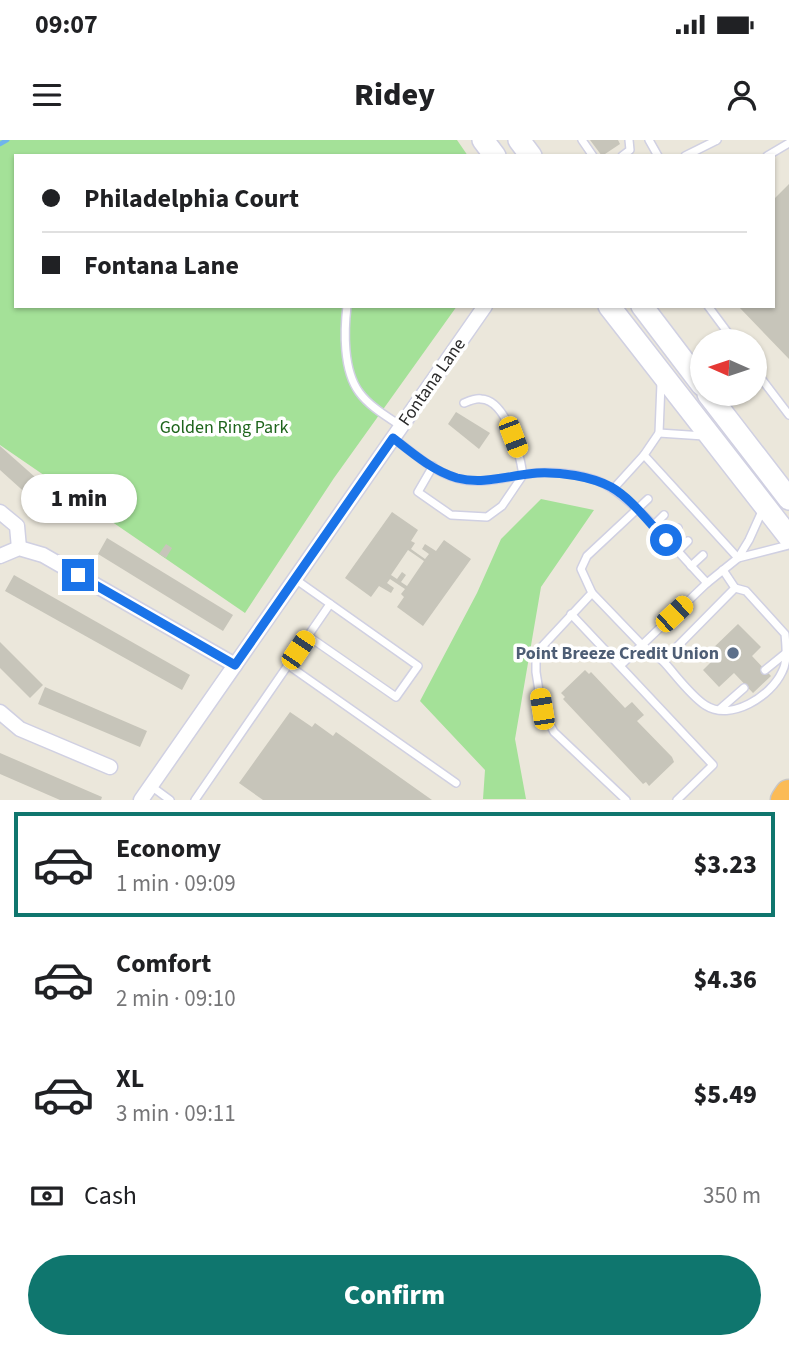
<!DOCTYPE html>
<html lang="en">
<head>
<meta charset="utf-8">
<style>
	:root { --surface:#fff; --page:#f2f2f2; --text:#202124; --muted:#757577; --line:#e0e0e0; --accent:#0f766e }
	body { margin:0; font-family:"Source Sans 3",sans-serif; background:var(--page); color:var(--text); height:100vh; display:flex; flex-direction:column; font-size:26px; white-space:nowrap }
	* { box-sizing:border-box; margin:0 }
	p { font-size:23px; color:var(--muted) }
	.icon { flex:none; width:38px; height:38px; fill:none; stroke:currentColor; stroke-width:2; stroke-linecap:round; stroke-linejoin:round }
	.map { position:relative; height:660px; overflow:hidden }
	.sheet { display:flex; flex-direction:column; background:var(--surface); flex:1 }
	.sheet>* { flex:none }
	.banner { position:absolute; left:14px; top:14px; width:761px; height:154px; border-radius:0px; box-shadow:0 2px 5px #0004; display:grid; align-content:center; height:154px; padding:0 28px; background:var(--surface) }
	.needle { width:46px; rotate:273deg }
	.tools { position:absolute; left:690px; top:189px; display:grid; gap:14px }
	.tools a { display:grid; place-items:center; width:77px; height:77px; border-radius:50%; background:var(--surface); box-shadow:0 2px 5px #0004; font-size:35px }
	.end { position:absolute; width:32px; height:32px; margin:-16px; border:9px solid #1a73e8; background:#fff; box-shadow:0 0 0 4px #fff }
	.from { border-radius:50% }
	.bubble { position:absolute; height:49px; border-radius:24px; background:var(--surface); box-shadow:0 2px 5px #0004; font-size:23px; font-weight:800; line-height:49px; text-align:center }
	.car { position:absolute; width:21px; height:42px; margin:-21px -10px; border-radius:9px; box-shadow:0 0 5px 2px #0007; background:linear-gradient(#f5c518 24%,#345 0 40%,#f5c518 0 76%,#345 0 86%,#f5c518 0) }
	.banner b { display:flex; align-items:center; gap:24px; height:66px; font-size:26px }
	.banner b+b { border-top:2px solid var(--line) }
	.banner i { width:18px; height:18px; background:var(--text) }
	ul { padding:12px 0 0; list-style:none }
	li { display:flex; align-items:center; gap:21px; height:105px; margin:0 14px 10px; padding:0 14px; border:4px solid transparent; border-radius:0px }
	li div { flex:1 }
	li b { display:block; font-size:26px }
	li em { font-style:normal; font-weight:800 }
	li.on { border-color:var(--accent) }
	li>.icon { width:63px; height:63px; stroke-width:1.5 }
	.pay { display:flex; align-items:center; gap:18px; height:77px; padding:0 28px; font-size:26px }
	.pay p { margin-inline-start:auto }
	.button { display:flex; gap:14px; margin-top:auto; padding:14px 28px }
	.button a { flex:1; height:80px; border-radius:42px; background:var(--accent); color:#fff; font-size:28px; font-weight:800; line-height:80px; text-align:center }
	.status { display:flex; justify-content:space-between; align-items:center; height:49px; padding:0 35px; background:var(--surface); direction:ltr }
	.status svg { height:19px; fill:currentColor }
	header { display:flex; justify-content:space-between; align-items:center; height:91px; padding:0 28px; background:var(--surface); font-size:32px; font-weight:800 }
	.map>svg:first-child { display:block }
</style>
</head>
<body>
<div class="status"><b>09:07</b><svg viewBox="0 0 49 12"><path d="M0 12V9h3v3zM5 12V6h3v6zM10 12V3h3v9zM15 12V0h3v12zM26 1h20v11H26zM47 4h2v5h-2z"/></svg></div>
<header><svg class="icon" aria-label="menu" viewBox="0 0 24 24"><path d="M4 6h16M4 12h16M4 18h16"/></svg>Ridey<svg class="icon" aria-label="person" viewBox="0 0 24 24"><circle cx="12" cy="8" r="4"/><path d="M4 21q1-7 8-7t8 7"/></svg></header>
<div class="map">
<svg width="789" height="660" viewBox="0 0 789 660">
	<rect width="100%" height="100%" fill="#ebe7db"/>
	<g fill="#a4e198">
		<path d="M0,0H457L468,16H16V166H457L334,338L245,473L0,305Z"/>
		<path d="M541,359L594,370L541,447L515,599L526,659H483L485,630L420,561L477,453L501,399Z"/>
	</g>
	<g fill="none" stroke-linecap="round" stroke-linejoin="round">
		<path stroke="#6fb4ec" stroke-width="4.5" d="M0,4L7,0"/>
	</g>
	<g fill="#c7c5ba" fill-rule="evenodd">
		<path d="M590,0H618L620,4L602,16Z"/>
		<path d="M789,44V219L738,166H774V59Z"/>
		<path d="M456,272L490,293L479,309L448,284Z"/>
		<path d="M0,306L62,361L50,375L0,330Z"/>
		<path d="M392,372L418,390L411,401L415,403L411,409L425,419L429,414L422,409L425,404L436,411L444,400L471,419L423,486L397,467L404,457L401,454L405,449L390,439L387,443L394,448L391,453L379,446L371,457L345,438ZM408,410L424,421L407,446L401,442L406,435L402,432L397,439L391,435Z"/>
		<path d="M107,398L233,475L223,491L98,414Z"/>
		<path d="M166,404L172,408L166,418L159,414Z"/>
		<path d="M14,435L190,535L182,550L5,451Z"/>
		<path d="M738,484L761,507L752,516L771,536L753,553L734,533L719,547L703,530L716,517L710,511Z"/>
		<path d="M0,502L43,545L30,558L0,528Z"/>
		<path d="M585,530L589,534L591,532L625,568L632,562L644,575L637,581L672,617L674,622L649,646L646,642L643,644L563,559L565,557L561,553Z"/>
		<path d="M45,547L147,591L140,607L38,564Z"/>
		<path d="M290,572L312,587L315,583L333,596L336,592L432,660H263L239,643Z"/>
		<path d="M0,613L102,657L101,660H60L0,634Z"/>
	</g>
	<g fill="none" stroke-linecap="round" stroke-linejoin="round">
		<g stroke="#d0d0e2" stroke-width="10">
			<g id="service">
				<path d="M582,0L593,16"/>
				<path d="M649,0L658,16"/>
				<path d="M622,16L630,10L629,0"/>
				<path d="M685,16L717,0"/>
				<path d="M767,16L789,3"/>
				<path d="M347,166C344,191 343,230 359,252C369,266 386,276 401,286"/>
				<path d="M708,166L734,201"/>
				<path d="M754,229L789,275"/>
				<path d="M659,293L704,296"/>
				<path d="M393,298C412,312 432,331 456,338C482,346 509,336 535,333C555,331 580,334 598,341C631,354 681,416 707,443L621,525"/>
				<path d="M644,315L738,418L707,443"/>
				<path d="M433,326L418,352L451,375L487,377L502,366L523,335C520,315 507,260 481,259C476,258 469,261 464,263"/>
				<path d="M614,348L644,315L659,293L661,243"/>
				<path d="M763,369L749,400L738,418L789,405"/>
				<path d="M653,386L664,375"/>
				<path d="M666,400L678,388"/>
				<path d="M677,412L688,401"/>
				<path d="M691,426L703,415"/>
				<path d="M295,439L418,526L396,557L308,496"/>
				<path d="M592,453L641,504L663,521L735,448L723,430"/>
				<path d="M571,474L713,625L677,660"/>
				<path d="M663,521C676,535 689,554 705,565C731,582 771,556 782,532C788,521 786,506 785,494L746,451L735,448"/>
				<path d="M288,525L456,643"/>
				<path d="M765,530L786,513"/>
				<path d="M720,569L744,548"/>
				<path d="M151,646L170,660"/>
				<path d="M195,660L330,464"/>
				<path d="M626,660L554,592L542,570L536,532V513L592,453L581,429L587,416L648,359"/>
			</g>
		</g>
		<g stroke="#d0d0e2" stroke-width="17">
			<g id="minor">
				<path d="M0,372L17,386L19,408"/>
				<path d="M0,416L19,408L43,415L235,525"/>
				<path d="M0,572L20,589L110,627"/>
				<path d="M141,660L485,166"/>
			</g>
		</g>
		<g stroke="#d0d0e2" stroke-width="24">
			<g id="secondary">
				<path d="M483,0L495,16"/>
				<path d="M519,0L531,16"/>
				<path d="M609,166L789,397"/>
				<path d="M642,166L702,245"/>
				<path d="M708,254L789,359"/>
			</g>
		</g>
		<g stroke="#c7c7c7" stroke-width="31">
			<path id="motorway" d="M785,660L789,654"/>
		</g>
		<use href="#service" stroke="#fff" stroke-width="7"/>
		<use href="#minor" stroke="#fff" stroke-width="14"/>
		<use href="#secondary" stroke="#fff" stroke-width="21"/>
		<use href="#motorway" stroke="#fbbb56" stroke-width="28"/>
	</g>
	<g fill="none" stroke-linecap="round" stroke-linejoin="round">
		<path stroke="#1a73e8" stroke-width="9" d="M78,435L235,525L393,298C412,313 433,331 457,338C484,345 510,335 537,333C561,332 590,336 611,347C632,359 649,383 666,400"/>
	</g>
	<circle fill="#5c6f8a" stroke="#fff" stroke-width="2.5" cx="733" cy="513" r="7"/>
	<g text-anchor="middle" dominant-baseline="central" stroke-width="7" stroke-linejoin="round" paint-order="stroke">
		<g font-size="18" fill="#292929" stroke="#fff">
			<text transform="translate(432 242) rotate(-55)">Fontana Lane</text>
		</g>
		<g font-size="18" fill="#1d641b" stroke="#fff">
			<text x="224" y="287">Golden Ring Park</text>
		</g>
		<g font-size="18" font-weight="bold" fill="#4e5e75" stroke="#fff" text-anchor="end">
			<text x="719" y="513">Point Breeze Credit Union</text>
		</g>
	</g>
</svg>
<div class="tools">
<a><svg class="needle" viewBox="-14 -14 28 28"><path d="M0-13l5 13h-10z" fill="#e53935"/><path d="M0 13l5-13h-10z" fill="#757577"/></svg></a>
</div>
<i class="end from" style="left:666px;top:400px"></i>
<i class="end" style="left:78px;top:435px"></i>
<div class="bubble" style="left:21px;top:334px;width:116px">1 min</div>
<i class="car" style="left:513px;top:297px;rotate:159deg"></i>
<i class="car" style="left:674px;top:474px;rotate:47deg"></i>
<i class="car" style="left:298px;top:510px;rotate:34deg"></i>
<i class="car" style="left:542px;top:569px;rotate:351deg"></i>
<div class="banner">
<b><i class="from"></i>Philadelphia Court</b>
<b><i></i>Fontana Lane</b>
</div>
</div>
<section class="sheet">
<ul>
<li class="on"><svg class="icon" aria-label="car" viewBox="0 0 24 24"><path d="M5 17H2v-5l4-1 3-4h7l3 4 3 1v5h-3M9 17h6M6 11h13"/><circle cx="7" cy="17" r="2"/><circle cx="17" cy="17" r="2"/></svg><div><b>Economy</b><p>1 min · 09:09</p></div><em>$3.23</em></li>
<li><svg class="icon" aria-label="car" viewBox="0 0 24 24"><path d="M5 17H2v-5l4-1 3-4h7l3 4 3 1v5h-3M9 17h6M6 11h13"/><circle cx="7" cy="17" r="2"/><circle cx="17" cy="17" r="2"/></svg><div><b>Comfort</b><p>2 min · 09:10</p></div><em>$4.36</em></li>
<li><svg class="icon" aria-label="car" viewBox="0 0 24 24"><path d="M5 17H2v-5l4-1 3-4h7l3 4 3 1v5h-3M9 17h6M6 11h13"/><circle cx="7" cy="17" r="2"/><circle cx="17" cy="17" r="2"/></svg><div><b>XL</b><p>3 min · 09:11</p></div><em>$5.49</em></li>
</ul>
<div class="pay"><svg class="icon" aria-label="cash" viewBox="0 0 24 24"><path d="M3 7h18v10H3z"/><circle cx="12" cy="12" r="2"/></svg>Cash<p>350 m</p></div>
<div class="button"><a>Confirm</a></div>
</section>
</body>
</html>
